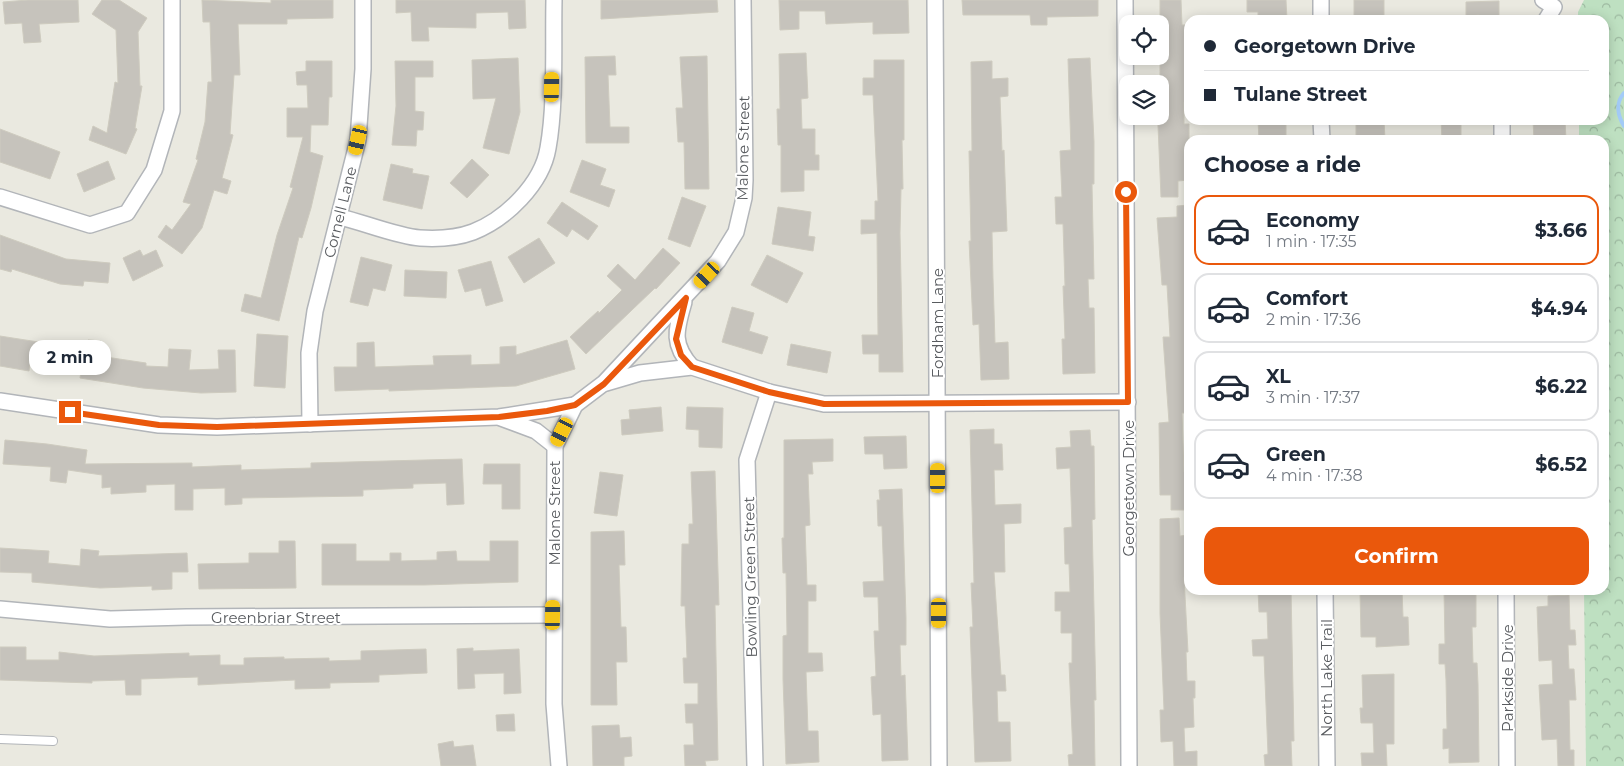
<!DOCTYPE html>
<html lang="en">
<head>
<meta charset="utf-8">
<style>
	:root { --surface:#fff; --page:#f2f2f3; --text:#1f2937; --muted:#747a83; --line:#e0e1e3; --accent:#ea580c }
	body { margin:0; font-family:Montserrat,sans-serif; background:var(--page); color:var(--text); height:100vh; display:flex; flex-direction:column; font-size:19px; white-space:nowrap }
	* { box-sizing:border-box; margin:0 }
	p { font-size:16px; color:var(--muted) }
	.icon { flex:none; width:28px; height:28px; fill:none; stroke:currentColor; stroke-width:2; stroke-linecap:round; stroke-linejoin:round }
	.map { position:relative; flex:1; overflow:hidden }
	.side { position:absolute; left:1184px; top:135px; width:425px; height:460px; display:flex; flex-direction:column; background:var(--surface); border-radius:15px; box-shadow:0 2px 12px #0003 }
	.side>* { flex:none }
	.guide { position:absolute; left:1184px; top:15px; width:425px; height:110px; border-radius:15px; box-shadow:0 2px 12px #0003; display:grid; align-content:center; height:110px; padding:0 20px; background:var(--surface) }
	.tools { position:absolute; left:1119px; top:15px; display:grid; gap:10px }
	.tools a { display:grid; place-items:center; width:50px; height:50px; border-radius:10px; background:var(--surface); box-shadow:0 2px 12px #0003; font-size:25px }
	.end { position:absolute; width:22px; height:22px; margin:-11px; border:6px solid #ea580c; background:#fff; box-shadow:0 0 0 2px #fff }
	.from { border-radius:50% }
	.bubble { position:absolute; height:35px; border-radius:15px; background:var(--surface); box-shadow:0 2px 12px #0003; font-size:16px; font-weight:700; line-height:35px; text-align:center }
	.car { position:absolute; width:15px; height:30px; margin:-15px -8px; border-radius:6px; box-shadow:0 0 4px 1px #0007; background:linear-gradient(#f5c518 24%,#345 0 40%,#f5c518 0 76%,#345 0 86%,#f5c518 0) }
	.guide b { display:flex; align-items:center; gap:18px; height:48px; font-size:19px }
	.guide b+b { border-top:1px solid var(--line) }
	.guide i { width:12px; height:12px; background:var(--text) }
	ul { padding:0; list-style:none }
	li { display:flex; align-items:center; gap:15px; height:70px; margin:0 10px 8px; padding:0 10px; border:2px solid var(--line); border-radius:15px }
	li div { flex:1 }
	li b { display:block; font-size:19px }
	li em { font-style:normal; font-weight:700 }
	li.selected { border-color:var(--accent) }
	li>.icon { width:45px; height:45px; stroke-width:1.5 }
	h2 { padding:0 20px; font-size:22px; line-height:60px }
	.button { display:flex; gap:10px; margin-top:auto; padding:10px 20px }
	.button a { flex:1; height:58px; border-radius:15px; background:var(--accent); color:#fff; font-size:20px; font-weight:700; line-height:58px; text-align:center }
	.map>svg:first-child { display:block }
</style>
</head>
<body>
<div class="map">
<svg width="1624" height="766" viewBox="0 0 1624 766">
	<defs>
		<pattern id="park-crowns" width="20" height="18" patternUnits="userSpaceOnUse" patternTransform="scale(1.25)"><rect width="20" height="18" fill="#bee0c1"/><path d="M2 6a3 3 0 1 1 6 0M12 15a3 3 0 1 1 6 0" fill="none" stroke="#9db9a0"/></pattern>
	</defs>
	<rect width="100%" height="100%" fill="#eae9e0"/>
	<path fill="url(#park-crowns)" d="M1584,0H1624V766H1586L1584,590H1604V140H1579V120H1604V20H1578V12Z"/>
	<g fill="none" stroke-linecap="round" stroke-linejoin="round">
		<path stroke="#a3cbf7" stroke-width="4" d="M1624,93C1615,103 1618,116 1624,126"/>
	</g>
	<g fill="#c6c3bc" stroke="#cecbbf">
		<path d="M28,0H78L79,22L39,24L41,42L24,43L22,23L5,24L3,2Z"/>
		<path d="M102,0H119L147,18L138,32L140,86H142L135,128L137,129L126,154L89,140L93,126L107,133L115,82L118,83L116,30L92,14Z"/>
		<path d="M202,0L271,3V0H333V18L287,19V24H238L240,75H234L230,134L233,135L222,178L231,181L227,194L214,190L202,228L182,254L158,237L166,225L172,230L191,204L183,202L198,160L196,159L205,122L208,82H212L210,22H203Z"/>
		<path d="M396,0H525L526,28L509,29L508,12L476,13V28L428,27L429,41H412L411,12L396,13Z"/>
		<path d="M601,0H717L718,12L601,19Z"/>
		<path d="M779,0H908L909,33L873,34V22L826,24L825,11H799V29L780,30Z"/>
		<path d="M962,0H1098V16L1047,17V25H1031L1030,15H963Z"/>
		<path d="M1160,0H1181L1182,25H1188L1189,101L1184,102V124H1189V180L1178,181V197H1161L1158,125H1160Z"/>
		<path d="M1247,0H1286L1287,20H1258V12H1247Z"/>
		<rect x="1354" y="0" width="30" height="20"/>
		<path d="M1499,1V20H1479V15L1466,16V2Z"/>
		<path d="M806,53L808,98L801,99L802,129H815V155H819V170H804V191L781,192V145H778L777,109H780L779,54Z"/>
		<path d="M615,56L616,75H608L610,127H629V143H586L585,57Z"/>
		<path d="M707,56L709,189H685L684,142H678L676,108H683L680,57Z"/>
		<path d="M518,58L520,112L509,154L483,148L496,98L473,99L472,60Z"/>
		<path d="M1090,58L1094,142V184H1092L1094,279H1088L1089,308H1094L1095,373L1063,374L1062,339H1065L1063,286H1065L1063,224H1056L1055,197H1062L1060,151L1071,150L1068,59Z"/>
		<path d="M874,60H904V140H902L903,189H901L900,233L903,372H879V354H863L862,335H878L877,233L861,234V220H875V201H878L873,95H863V78H874Z"/>
		<path d="M306,61H332V97H329L328,125H311L310,152L323,156L311,208L302,238L299,237L279,321L241,311L245,294L261,298L277,235L293,188L290,187L303,137H287V108H308L307,85H297L296,72L306,71Z"/>
		<path d="M395,61H433V77H415V111L424,112L423,130H417L416,146L392,145L396,106Z"/>
		<path d="M992,61V79L1008,78V96L1000,97L1002,151L1004,150L1007,231L992,232L993,279L995,343L1008,342L1009,379L981,380L979,324L973,325L969,241H971L969,151H972L971,62Z"/>
		<path d="M1258,120H1286V140H1259Z"/>
		<path d="M1356,120H1384L1385,140H1356Z"/>
		<path d="M1441,120H1461V140H1442Z"/>
		<path d="M1533,120H1565L1566,140H1534Z"/>
		<path d="M0,129L60,152L50,179L0,162Z"/>
		<path d="M472,159L489,175L467,198L450,183Z"/>
		<path d="M582,160L606,169L600,185L615,190L609,207L570,192Z"/>
		<path d="M108,161L115,179L84,192L77,174Z"/>
		<path d="M391,164L413,169L412,173L429,176L422,209L383,200Z"/>
		<path d="M682,197L706,206L690,247L668,239Z"/>
		<path d="M562,202L598,226L588,240L572,229L567,237L547,223Z"/>
		<path d="M1189,205V413H1182L1184,472H1189V510H1171V495H1160L1159,423L1169,422L1163,337H1170L1167,285H1162L1157,218L1177,217V206Z"/>
		<path d="M778,207L811,212L808,236L815,237L813,251L772,244Z"/>
		<path d="M0,235L66,259L110,263L108,283L84,281L83,286L60,284L12,269L11,272L0,269Z"/>
		<path d="M539,238L555,263L524,283L508,257Z"/>
		<path d="M663,248L680,263L656,289L655,288L586,354L570,337L598,311L599,313L622,290L607,276L618,264L635,280Z"/>
		<path d="M140,250L143,256L156,250L163,266L133,281L123,258Z"/>
		<path d="M767,255L803,273L787,303L751,285Z"/>
		<path d="M361,257L392,265L385,291L373,288L368,306L350,302Z"/>
		<path d="M491,261L503,301L486,306L481,288L465,292L458,270Z"/>
		<path d="M405,270L447,272L446,298L404,296Z"/>
		<path d="M732,307L754,313L749,331L768,337L762,354L722,342Z"/>
		<path d="M257,334L288,336L285,388L254,386Z"/>
		<path d="M0,336L64,346V343L88,346V340L101,341L99,356L146,363V366L168,367L169,349L191,350L189,370L219,369L218,350H235L236,392L201,393L143,388L80,378L82,365L50,361V364L30,361L29,371L0,366Z"/>
		<path d="M567,340L575,369L516,386L389,391V389L335,391L334,367H357V343L374,342L375,367L434,365L433,356L471,355V365L500,364V347L516,346V355Z"/>
		<path d="M791,344L831,352L827,373L787,365Z"/>
		<path d="M661,407L663,431L622,435L621,420L630,419L629,410Z"/>
		<path d="M687,407L723,408L722,448L699,447V430L686,429Z"/>
		<path d="M994,429V444H1002L1003,470H994L995,505L1021,504V523L1004,524L1005,572H994L1001,675H1005L1006,691H997L998,722H1010L1011,761L975,762L970,627H973L971,583H974L970,430Z"/>
		<path d="M1090,430L1091,446H1094L1095,519L1092,520L1096,700H1094L1095,766H1069L1068,755L1073,754L1069,663H1072V633H1061V611H1055V592H1070L1069,564H1065L1064,528L1072,527L1070,468L1057,469L1056,448L1071,447L1070,431Z"/>
		<path d="M906,436L907,468L884,469L883,454H865L864,437Z"/>
		<path d="M833,439V461L812,462L813,474H808L810,525L805,526L807,585H816V601H808V653H822L823,671L806,672L808,731H818L819,762L786,764L783,679V636L787,635L786,573H783L782,538H784V440Z"/>
		<path d="M5,440L47,444L87,450L85,464L192,463V467L241,465V470L311,468V463L462,459L464,504L447,505L446,483L413,484V488L363,490V496L242,498V504L225,505V488L193,489V510H175V484L146,485V492L111,494V487L102,488V475L68,470L66,483L50,481L51,467L3,464Z"/>
		<path d="M484,464H520V509H502V484H483Z"/>
		<path d="M715,471L719,605H715L718,760L705,761L706,766H685L684,745H694L693,723H686L685,704H698V683H684L683,658H687L685,606H681L682,544H689V524H693L691,472Z"/>
		<path d="M600,472L623,475L617,516L594,513Z"/>
		<path d="M902,489L906,618V645H900L901,676L905,675L908,760L882,761L881,714L873,715L871,677L876,676L874,631H879L878,597H864L863,582L884,581L882,526H878L877,500H880L879,490Z"/>
		<path d="M1179,518L1180,536L1189,535V577H1184L1188,652H1186L1187,681H1195V698H1193L1194,727L1184,728L1185,752L1197,751V766H1174L1173,741L1161,742L1160,710H1164L1160,613V519Z"/>
		<path d="M624,531L625,565H619L621,627H626L627,662H616L617,705H591V532Z"/>
		<path d="M279,541H295L296,588L199,589L198,564L249,563V553H279Z"/>
		<path d="M490,541H518V582L424,585H322V544H356V561H390V553H401V561L437,560V552L456,551L457,561H490Z"/>
		<path d="M0,548L49,551L48,563L80,566L81,549L99,551L98,556L187,553L188,572H172V589L152,590V586L100,588L32,582V573L0,572Z"/>
		<path d="M1258,590H1291L1294,741H1291L1292,766H1265L1264,755L1268,754L1264,656H1253L1252,640L1268,639L1267,612H1259Z"/>
		<path d="M1360,590H1402L1403,617H1408L1409,645L1376,647V637H1361Z"/>
		<path d="M1444,590H1476V627H1472L1473,663H1477L1478,684L1479,762L1449,763V748L1443,749V729H1447L1446,680L1445,664H1439V644H1445Z"/>
		<path d="M1569,595L1570,630H1575L1576,645H1568L1569,669H1574L1576,700H1569L1570,750H1574V766H1558L1557,739L1542,740L1539,685L1553,684L1552,660L1539,661L1537,607L1548,606V596Z"/>
		<path d="M0,647H26V660H59V652L94,656L189,653V656L220,655V665H244V658L284,657V659L329,658V661L361,660V651L426,649L427,673L379,675V682L330,683V688L295,689V680L198,685V677L141,679V695H126L125,680L92,681V683L0,680Z"/>
		<path d="M473,648V651L519,649L521,693L504,694V673L474,674L475,688L458,689L457,649Z"/>
		<path d="M1394,674V744H1386L1387,766H1362L1361,753H1374L1373,723H1361L1360,708H1363L1362,675Z"/>
		<path d="M514,714L515,731H497L496,715Z"/>
		<path d="M619,725L620,738L631,737L632,756L624,757V766H593L592,726Z"/>
		<path d="M453,741L454,747L473,745L476,766H441L438,744Z"/>
	</g>
	<g fill="none" stroke-linecap="round" stroke-linejoin="round">
		<g stroke="#b2b5b9" stroke-width="10">
			<path id="lane" d="M0,739L53,741"/>
		</g>
		<g stroke="#b2b5b9" stroke-width="18">
			<g id="street">
				<path d="M935,0L939,766"/>
				<path d="M1125,0L1129,766"/>
				<path d="M1321,0V20"/>
				<path d="M1543,0L1554,7L1546,20"/>
				<path d="M1321,120L1322,140"/>
				<path d="M1502,120V140"/>
				<path d="M0,197L90,225L127,213L154,170L172,111V0"/>
				<path d="M340,217C362,222 399,237 420,238C436,239 457,238 473,232C506,219 542,184 548,148C556,104 553,45 554,0"/>
				<path d="M684,302C676,330 671,344 692,367"/>
				<path d="M606,383L640,373L692,367L769,392L824,404L1128,402"/>
				<path d="M0,401L159,425L217,427L499,417L575,405"/>
				<path d="M501,418L536,431L555,446"/>
				<path d="M310,424L309,353L315,311L358,140L363,69V0"/>
				<path d="M1325,590L1327,766"/>
				<path d="M1506,590L1507,766"/>
				<path d="M0,609L110,619L186,617L553,615"/>
				<path d="M559,766L554,704L555,446L575,405L604,383L718,261L736,232L744,198L745,180L743,0"/>
				<path d="M755,766L747,460L769,392"/>
			</g>
		</g>
		<use href="#lane" stroke="#fff" stroke-width="8"/>
		<use href="#street" stroke="#fff" stroke-width="15"/>
	</g>
	<g fill="none" stroke-linecap="round" stroke-linejoin="round">
		<path stroke="#ea580c" stroke-width="6" d="M70,412L159,425L217,427L499,417L547,411L575,405L604,384L686,298L676,339L681,355L692,367L769,392L824,404L1128,402L1126,192"/>
	</g>
	<g text-anchor="middle" dominant-baseline="central" stroke-width="4" stroke-linejoin="round" paint-order="stroke">
		<g font-size="15" fill="#585b5f" stroke="#fff">
			<text transform="translate(743 148) rotate(-89)">Malone Street</text>
			<text transform="translate(340 212) rotate(-76)">Cornell Lane</text>
			<text transform="translate(937 323) rotate(-90)">Fordham Lane</text>
			<text transform="translate(1128 488) rotate(-90)">Georgetown Drive</text>
			<text transform="translate(554 513) rotate(-90)">Malone Street</text>
			<text transform="translate(750 577) rotate(-91)">Bowling Green Street</text>
			<text x="276" y="617">Greenbriar Street</text>
			<text transform="translate(1326 678) rotate(-90)">North Lake Trail</text>
			<text transform="translate(1507 678) rotate(-90)">Parkside Drive</text>
		</g>
	</g>
</svg>
<div class="tools">
<a><svg class="icon" aria-label="locate" viewBox="0 0 24 24"><circle cx="12" cy="12" r="6"/><path d="M12 2v4M12 18v4M2 12h4M18 12h4"/></svg></a>
<a><svg class="icon" aria-label="layers" viewBox="0 0 24 24"><path d="M12 4l9 5-9 5-9-5zM3 14l9 5 9-5"/></svg></a>
</div>
<i class="end from" style="left:1126px;top:192px"></i>
<i class="end" style="left:70px;top:412px"></i>
<div class="bubble" style="left:29px;top:340px;width:82px">2 min</div>
<i class="car" style="left:552px;top:87px;rotate:1deg"></i>
<i class="car" style="left:358px;top:140px;rotate:193deg"></i>
<i class="car" style="left:707px;top:275px;rotate:223deg"></i>
<i class="car" style="left:562px;top:432px;rotate:207deg"></i>
<i class="car" style="left:938px;top:478px;rotate:0deg"></i>
<i class="car" style="left:939px;top:613px;rotate:180deg"></i>
<i class="car" style="left:553px;top:615px;rotate:1deg"></i>
<div class="guide">
<b><i class="from"></i>Georgetown Drive</b>
<b><i></i>Tulane Street</b>
</div>
<section class="side">
<h2>Choose a ride</h2>
<ul>
<li class="selected"><svg class="icon" aria-label="car" viewBox="0 0 24 24"><path d="M5 17H2v-5l4-1 3-4h7l3 4 3 1v5h-3M9 17h6M6 11h13"/><circle cx="7" cy="17" r="2"/><circle cx="17" cy="17" r="2"/></svg><div><b>Economy</b><p>1 min · 17:35</p></div><em>$3.66</em></li>
<li><svg class="icon" aria-label="car" viewBox="0 0 24 24"><path d="M5 17H2v-5l4-1 3-4h7l3 4 3 1v5h-3M9 17h6M6 11h13"/><circle cx="7" cy="17" r="2"/><circle cx="17" cy="17" r="2"/></svg><div><b>Comfort</b><p>2 min · 17:36</p></div><em>$4.94</em></li>
<li><svg class="icon" aria-label="car" viewBox="0 0 24 24"><path d="M5 17H2v-5l4-1 3-4h7l3 4 3 1v5h-3M9 17h6M6 11h13"/><circle cx="7" cy="17" r="2"/><circle cx="17" cy="17" r="2"/></svg><div><b>XL</b><p>3 min · 17:37</p></div><em>$6.22</em></li>
<li><svg class="icon" aria-label="car" viewBox="0 0 24 24"><path d="M5 17H2v-5l4-1 3-4h7l3 4 3 1v5h-3M9 17h6M6 11h13"/><circle cx="7" cy="17" r="2"/><circle cx="17" cy="17" r="2"/></svg><div><b>Green</b><p>4 min · 17:38</p></div><em>$6.52</em></li>
</ul>
<div class="button"><a>Confirm</a></div>
</section>
</div>
</body>
</html>
